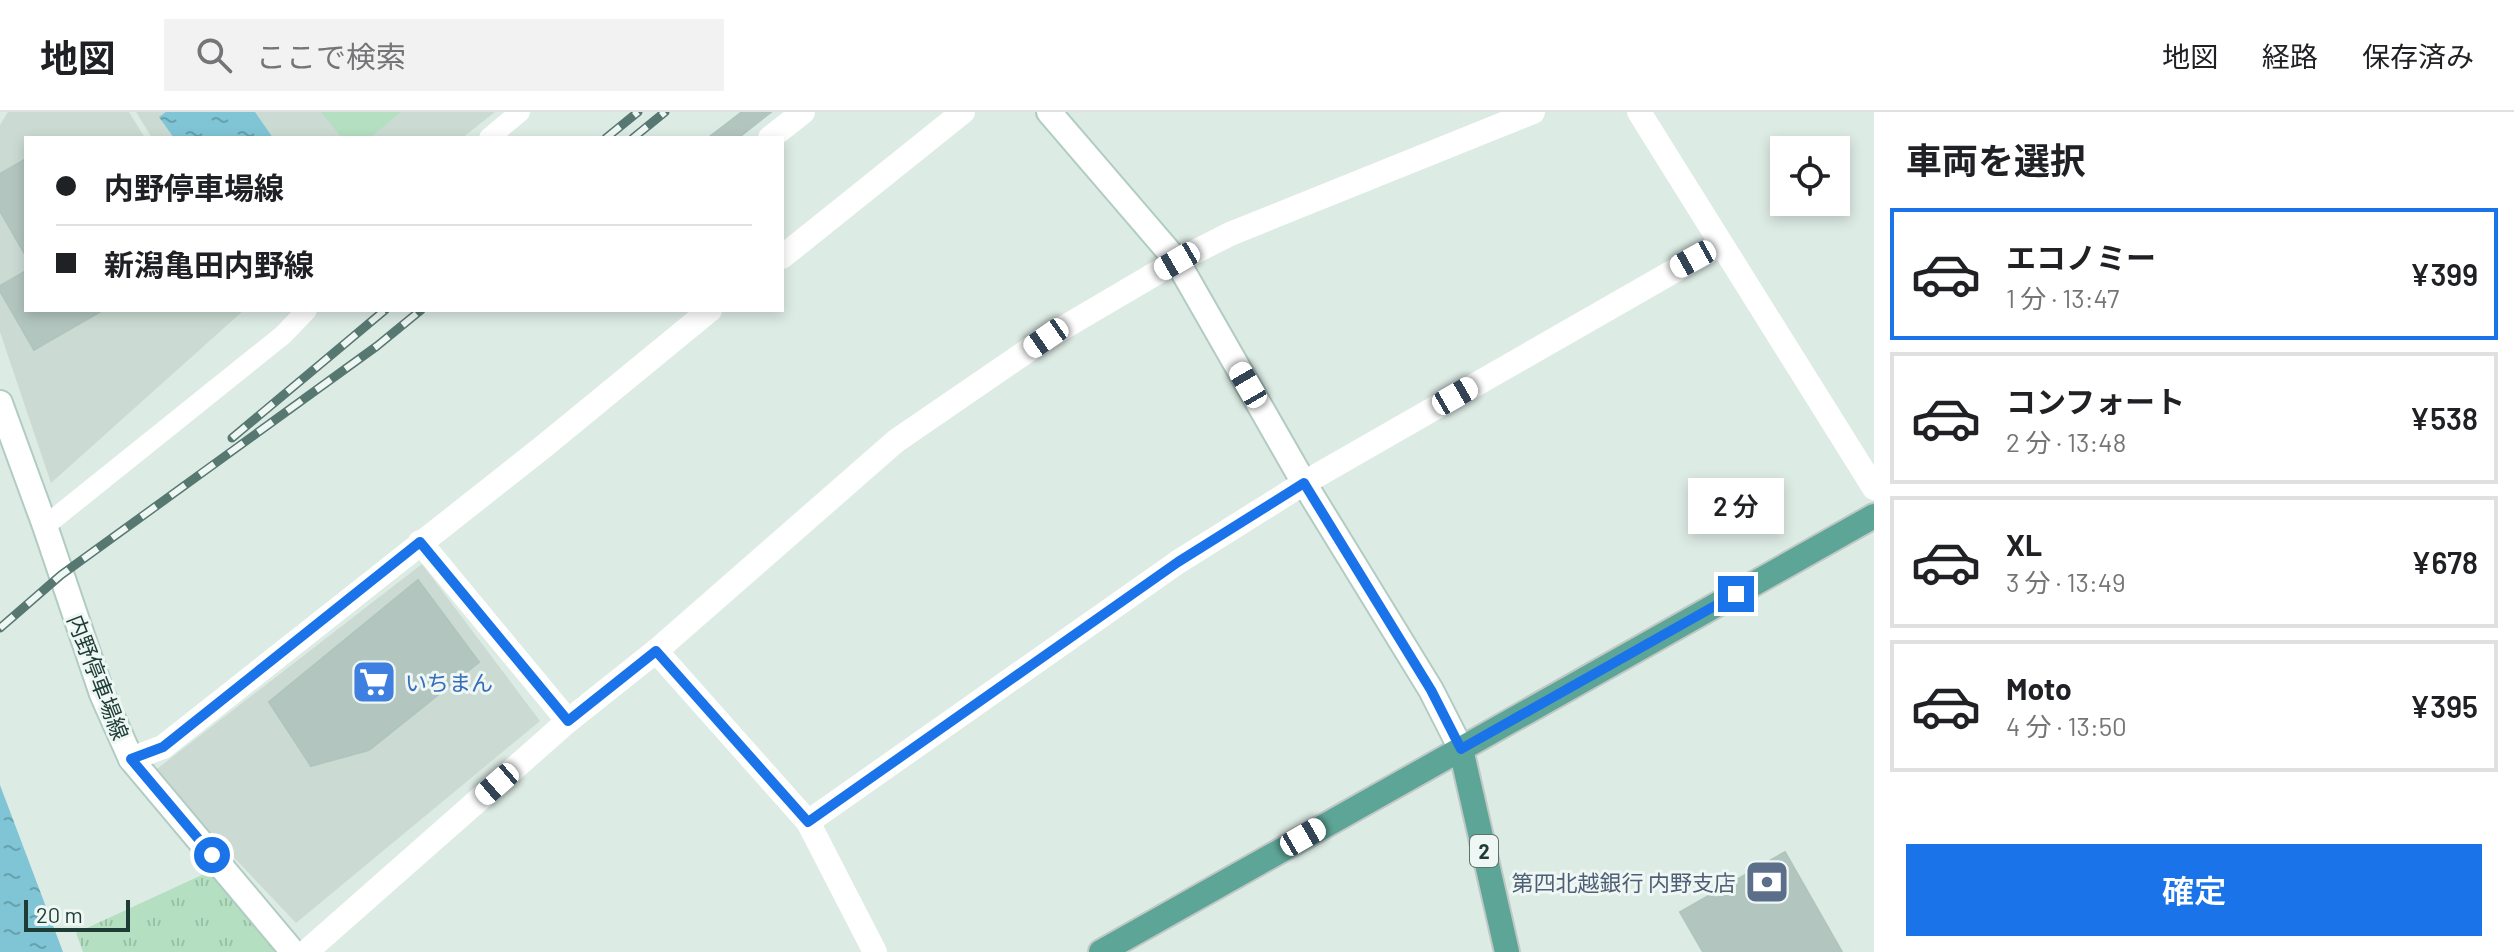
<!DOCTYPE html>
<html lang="ja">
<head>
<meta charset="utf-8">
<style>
	:root { --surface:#fff; --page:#f2f2f2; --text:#202124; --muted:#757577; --line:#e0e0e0; --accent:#1a73e8 }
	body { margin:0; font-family:Barlow,"Noto Sans JP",sans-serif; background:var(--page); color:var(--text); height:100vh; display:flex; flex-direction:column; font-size:30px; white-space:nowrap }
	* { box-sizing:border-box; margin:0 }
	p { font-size:26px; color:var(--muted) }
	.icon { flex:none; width:44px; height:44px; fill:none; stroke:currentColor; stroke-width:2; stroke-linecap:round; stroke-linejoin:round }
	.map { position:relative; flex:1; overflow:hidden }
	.sheet { display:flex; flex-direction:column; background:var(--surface); width:640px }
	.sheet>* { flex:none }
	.banner { position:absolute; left:24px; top:24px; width:760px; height:176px; border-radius:0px; box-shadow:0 4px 12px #0003; display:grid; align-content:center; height:176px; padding:0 32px; background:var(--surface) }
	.fabs { position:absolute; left:1770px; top:24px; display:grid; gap:16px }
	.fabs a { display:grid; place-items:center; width:80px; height:80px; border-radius:0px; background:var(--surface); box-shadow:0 4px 12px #0003; font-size:40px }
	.scale { position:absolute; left:24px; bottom:20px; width:106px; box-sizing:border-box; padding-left:8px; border:4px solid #1e3c35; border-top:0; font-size:22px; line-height:28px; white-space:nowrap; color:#1e3c35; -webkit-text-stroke:6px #eef7f3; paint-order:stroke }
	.end { position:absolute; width:36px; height:36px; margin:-18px; border:10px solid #1a73e8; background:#fff; box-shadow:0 0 0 4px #fff }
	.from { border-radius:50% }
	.bubble { position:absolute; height:56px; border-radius:0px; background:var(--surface); box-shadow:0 4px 12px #0003; font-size:26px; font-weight:600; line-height:56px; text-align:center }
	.car { position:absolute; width:24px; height:48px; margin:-24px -12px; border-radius:10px; box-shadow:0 0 6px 2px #0007; background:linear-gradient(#fff 24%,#345 0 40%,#fff 0 76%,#345 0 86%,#fff 0) }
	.banner b { display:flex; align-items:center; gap:28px; height:76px; font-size:30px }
	.banner b+b { border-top:2px solid var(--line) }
	.banner i { width:20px; height:20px; background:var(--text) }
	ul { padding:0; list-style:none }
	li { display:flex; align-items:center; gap:24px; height:132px; margin:0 16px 12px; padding:0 16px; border:4px solid var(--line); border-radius:0px }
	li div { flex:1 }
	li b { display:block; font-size:30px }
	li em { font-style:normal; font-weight:600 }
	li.selected { border-color:var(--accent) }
	li>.icon { width:72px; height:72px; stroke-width:1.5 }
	h2 { padding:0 32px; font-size:36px; line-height:96px }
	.cta { display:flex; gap:16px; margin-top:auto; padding:16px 32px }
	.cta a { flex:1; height:92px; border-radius:0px; background:var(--accent); color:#fff; font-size:32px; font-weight:600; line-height:92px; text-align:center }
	header { display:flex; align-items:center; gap:48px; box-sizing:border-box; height:112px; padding:0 40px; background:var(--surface); border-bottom:2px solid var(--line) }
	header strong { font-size:38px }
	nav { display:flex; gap:44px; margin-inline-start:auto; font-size:28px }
	.search { width:560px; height:72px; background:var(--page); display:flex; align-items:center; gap:20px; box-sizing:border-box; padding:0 28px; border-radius:0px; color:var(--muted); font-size:30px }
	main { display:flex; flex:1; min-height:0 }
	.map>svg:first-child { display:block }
</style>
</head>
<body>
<header>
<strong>地図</strong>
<div class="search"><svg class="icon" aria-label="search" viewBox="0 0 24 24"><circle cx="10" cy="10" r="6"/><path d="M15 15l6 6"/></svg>ここで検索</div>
<nav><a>地図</a><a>経路</a><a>保存済み</a></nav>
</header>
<main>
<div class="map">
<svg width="1874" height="840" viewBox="0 0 1874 840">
	<defs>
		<pattern id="grass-tufts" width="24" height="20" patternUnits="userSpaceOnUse" patternTransform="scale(2)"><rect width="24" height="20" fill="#b4dfc1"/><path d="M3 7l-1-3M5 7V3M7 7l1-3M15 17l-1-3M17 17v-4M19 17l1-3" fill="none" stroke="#9ac0a6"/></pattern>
		<pattern id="water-ripples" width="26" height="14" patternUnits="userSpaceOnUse" patternTransform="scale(2)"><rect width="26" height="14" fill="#7fc5d6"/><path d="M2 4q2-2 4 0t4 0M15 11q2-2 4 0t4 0" fill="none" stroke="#67a1ae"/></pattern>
	</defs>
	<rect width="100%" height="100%" fill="#ddebe5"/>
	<g fill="#cbdbd4">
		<path d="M8,0H129L145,26H26V198H244L51,371L0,220V13Z"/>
		<path d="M136,0H495L462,26H152Z"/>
		<path d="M422,452L540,609L296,811L153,660Z"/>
	</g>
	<path fill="url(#grass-tufts)" d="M217,756L276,840H83L76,821Z"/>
	<path fill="#b4dfc1" d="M321,0H401L370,26H342Z"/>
	<g fill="url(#water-ripples)">
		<path d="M166,0H255L273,26H174L159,5Z"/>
		<path d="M0,673L63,840H0Z"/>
	</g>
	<g fill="#b2c6bf" stroke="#afc5bd" stroke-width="2">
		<path d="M742,0H771L738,26H708Z"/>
		<path d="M26,47V144L0,99V62Z"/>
		<path d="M26,159V198H103L34,238L0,179V174Z"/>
		<path d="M418,468L479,550L369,638L311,654L269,590Z"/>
		<path d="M1785,740L1842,840H1703L1680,800Z"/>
	</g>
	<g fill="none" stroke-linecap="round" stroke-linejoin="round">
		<g stroke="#b0ccc3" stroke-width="28">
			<g id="secondary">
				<path d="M1049,0L1177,149L1304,371L1431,578L1461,637"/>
				<path d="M0,291L45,414L102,582L131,647L293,840"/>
			</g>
		</g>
		<g stroke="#c0c8c6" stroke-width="28">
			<g id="primary">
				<path d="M1461,637L1507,840"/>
				<path d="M1101,840L1874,404"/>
			</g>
		</g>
		<g stroke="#fff" stroke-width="20">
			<path d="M489,26L520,0"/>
			<path d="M45,414L283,223L307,198"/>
		</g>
		<g stroke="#fff" stroke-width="24">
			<path d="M1639,0L1874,376"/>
			<path d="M770,26L803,0"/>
			<path d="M782,145L963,0"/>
			<path d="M420,430L568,609"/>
			<path d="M656,539L808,710L875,840"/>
			<path d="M131,647L163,635L543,335L710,198"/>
			<path d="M808,710L1178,450L1304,371L1721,132"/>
			<path d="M306,840L568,609L656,539L896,329L1046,226L1177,149L1230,122L1533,0"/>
		</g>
		<use href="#secondary" stroke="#fff" stroke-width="24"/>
		<use href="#primary" stroke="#5da596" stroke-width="24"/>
		<g stroke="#577871" stroke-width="9">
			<g id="rail">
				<path d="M606,26L638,0"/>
				<path d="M633,26L665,0"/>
				<path d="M232,326L385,198"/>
				<path d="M0,516L61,463L377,234L421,198"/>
			</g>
		</g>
		<use href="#rail" stroke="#eef7f3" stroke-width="6" stroke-dasharray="18" stroke-linecap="butt"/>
	</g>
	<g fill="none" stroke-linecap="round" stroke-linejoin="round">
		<path stroke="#1a73e8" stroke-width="10" d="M212,743L131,647L163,635L420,430L568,609L656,539L808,710L1178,450L1304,371L1431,578L1461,637L1736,482"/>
	</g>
	<defs>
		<g id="supermarket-square" transform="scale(2.3)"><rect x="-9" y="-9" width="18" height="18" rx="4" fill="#3f7fe0" stroke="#eef7f3"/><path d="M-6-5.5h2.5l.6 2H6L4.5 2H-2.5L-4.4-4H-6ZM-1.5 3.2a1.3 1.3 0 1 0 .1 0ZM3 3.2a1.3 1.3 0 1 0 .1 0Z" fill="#fff"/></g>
		<g id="bank-square" transform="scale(2.3)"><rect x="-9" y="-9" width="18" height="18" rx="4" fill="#5c6f8a" stroke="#eef7f3"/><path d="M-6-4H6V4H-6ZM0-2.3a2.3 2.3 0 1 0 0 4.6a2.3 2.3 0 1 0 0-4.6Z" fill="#fff"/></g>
	</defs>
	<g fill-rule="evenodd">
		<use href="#supermarket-square" x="374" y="570"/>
		<use href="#bank-square" x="1767" y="770"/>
	</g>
	<g text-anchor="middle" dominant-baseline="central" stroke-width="6" stroke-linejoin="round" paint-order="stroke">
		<rect fill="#eef7f3" stroke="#5c746e" stroke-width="2" x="1470" y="723" width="28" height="32" rx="6"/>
		<g font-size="20" font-weight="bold" fill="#1e3c35">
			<text x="1484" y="739">2</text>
		</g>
		<g font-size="22" fill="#1e3c35" stroke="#eef7f3">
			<text transform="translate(99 565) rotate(69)">内野停車場線</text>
		</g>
		<g font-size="22" fill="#366cbe" stroke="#eef7f3" text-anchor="start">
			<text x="405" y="570">いちまん</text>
		</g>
		<g font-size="22" fill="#4e5e75" stroke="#eef7f3" text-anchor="end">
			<text x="1736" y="770">第四北越銀行 内野支店</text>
		</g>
	</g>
</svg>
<div class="fabs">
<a><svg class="icon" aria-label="locate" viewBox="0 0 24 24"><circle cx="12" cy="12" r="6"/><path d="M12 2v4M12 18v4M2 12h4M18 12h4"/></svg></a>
</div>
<div class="scale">20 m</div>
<i class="end from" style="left:212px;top:743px"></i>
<i class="end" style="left:1736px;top:482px"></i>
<div class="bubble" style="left:1688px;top:366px;width:96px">2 分</div>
<i class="car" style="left:1693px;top:147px;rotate:241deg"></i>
<i class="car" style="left:1177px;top:149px;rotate:240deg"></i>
<i class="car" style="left:1046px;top:226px;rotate:235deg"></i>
<i class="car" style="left:1248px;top:273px;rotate:330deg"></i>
<i class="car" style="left:1455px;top:284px;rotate:60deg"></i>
<i class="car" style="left:497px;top:672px;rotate:229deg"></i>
<i class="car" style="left:1303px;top:725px;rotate:60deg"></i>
<div class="banner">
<b><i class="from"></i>内野停車場線</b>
<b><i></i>新潟亀田内野線</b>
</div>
</div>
<section class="sheet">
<h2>車両を選択</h2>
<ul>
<li class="selected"><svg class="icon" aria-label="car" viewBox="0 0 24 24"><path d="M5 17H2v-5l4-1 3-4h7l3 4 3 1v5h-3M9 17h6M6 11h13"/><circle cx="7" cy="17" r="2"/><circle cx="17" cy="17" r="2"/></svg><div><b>エコノミー</b><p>1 分 · 13:47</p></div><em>¥399</em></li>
<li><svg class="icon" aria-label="car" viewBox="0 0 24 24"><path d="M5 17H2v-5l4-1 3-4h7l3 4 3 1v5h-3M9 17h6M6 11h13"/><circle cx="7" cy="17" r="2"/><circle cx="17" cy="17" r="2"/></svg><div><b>コンフォート</b><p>2 分 · 13:48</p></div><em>¥538</em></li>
<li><svg class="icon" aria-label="car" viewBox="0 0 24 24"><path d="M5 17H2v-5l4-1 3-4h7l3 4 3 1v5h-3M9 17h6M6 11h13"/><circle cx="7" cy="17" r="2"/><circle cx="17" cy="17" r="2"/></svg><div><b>XL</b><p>3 分 · 13:49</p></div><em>¥678</em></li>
<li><svg class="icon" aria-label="car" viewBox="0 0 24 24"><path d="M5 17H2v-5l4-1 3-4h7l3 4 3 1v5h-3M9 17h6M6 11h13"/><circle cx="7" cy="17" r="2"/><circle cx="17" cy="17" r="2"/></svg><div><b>Moto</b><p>4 分 · 13:50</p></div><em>¥395</em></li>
</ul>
<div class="cta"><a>確定</a></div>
</section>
</main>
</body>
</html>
